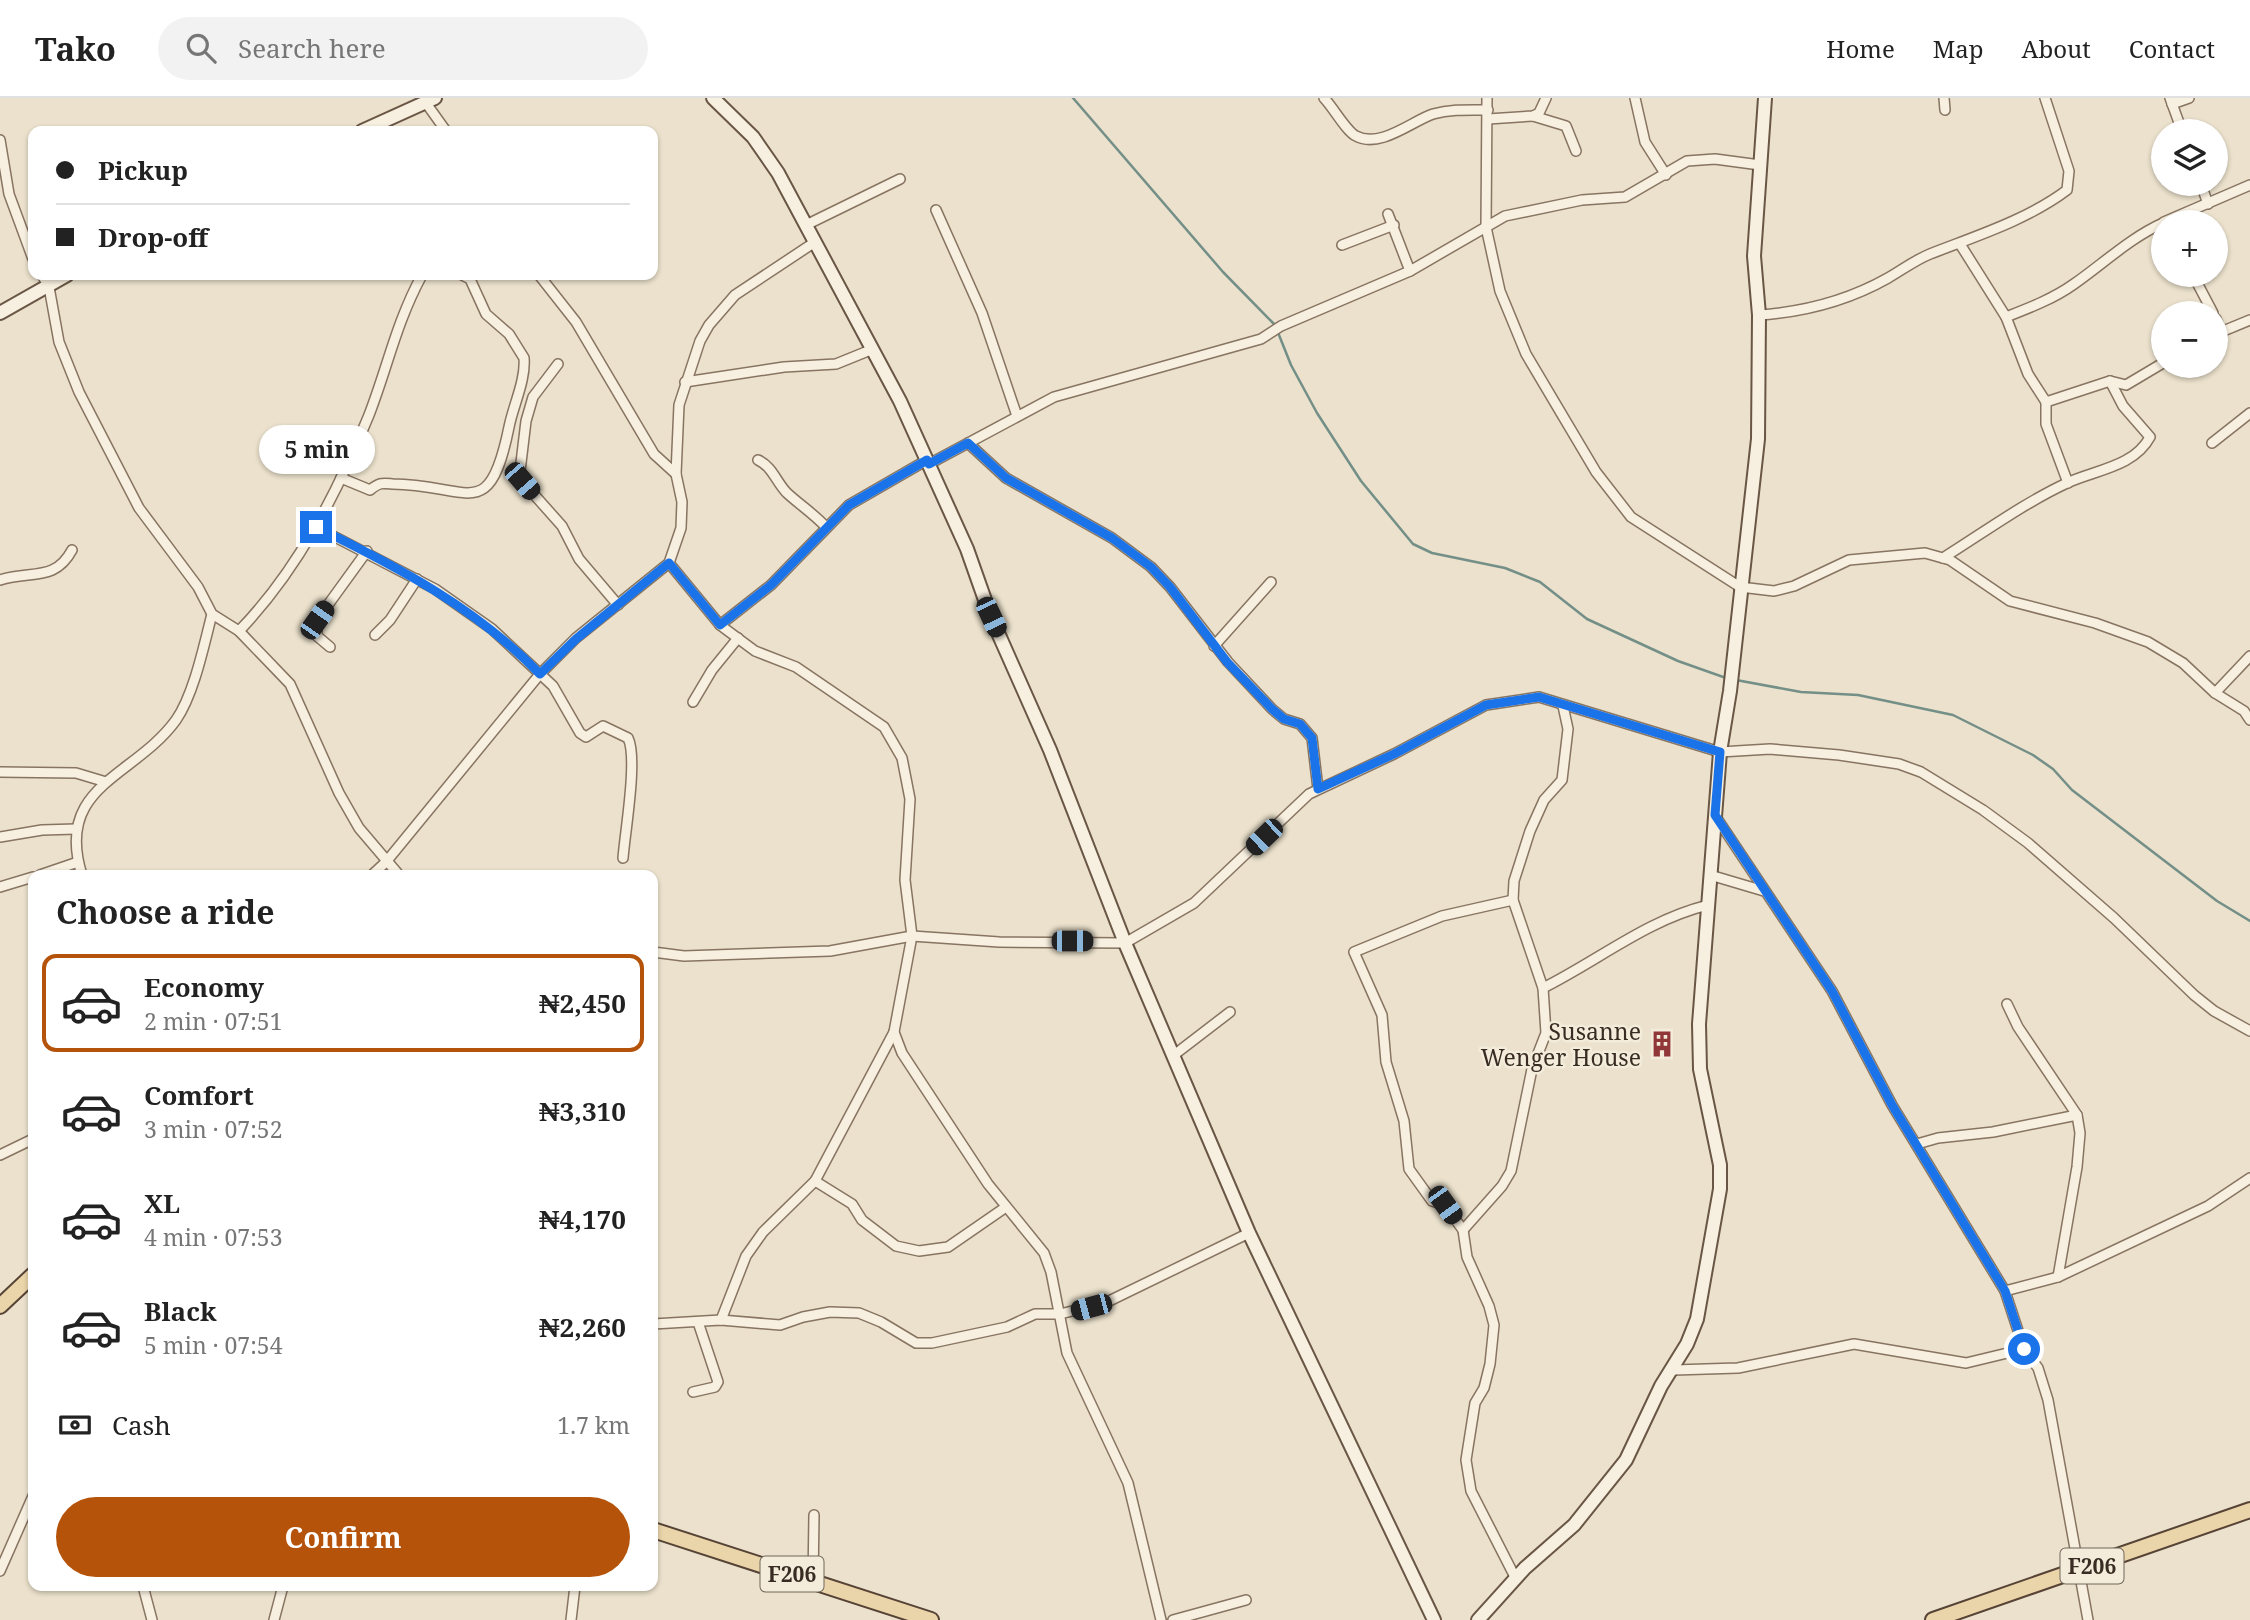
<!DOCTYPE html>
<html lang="en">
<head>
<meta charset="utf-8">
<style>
	:root { --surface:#fff; --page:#f2f2f2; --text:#222; --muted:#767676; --line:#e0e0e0; --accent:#b45309 }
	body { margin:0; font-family:"Noto Serif",serif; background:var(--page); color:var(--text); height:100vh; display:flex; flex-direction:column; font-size:26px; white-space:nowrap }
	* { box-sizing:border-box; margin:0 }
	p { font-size:23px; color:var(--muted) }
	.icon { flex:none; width:38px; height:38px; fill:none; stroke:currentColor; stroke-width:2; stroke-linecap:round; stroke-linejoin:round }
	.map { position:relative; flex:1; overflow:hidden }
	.sheet { position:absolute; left:28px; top:772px; width:630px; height:721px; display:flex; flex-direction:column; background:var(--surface); border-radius:14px; box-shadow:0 2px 5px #0004 }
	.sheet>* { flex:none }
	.hud { position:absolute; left:28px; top:28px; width:630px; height:154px; border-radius:14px; box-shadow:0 2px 5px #0004; display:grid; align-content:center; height:154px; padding:0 28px; background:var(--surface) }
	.tools { position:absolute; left:2151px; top:21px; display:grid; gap:14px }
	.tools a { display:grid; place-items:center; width:77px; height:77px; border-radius:50%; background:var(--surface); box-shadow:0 2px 5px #0004; font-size:35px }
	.end { position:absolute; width:32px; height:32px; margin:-16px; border:9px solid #1a73e8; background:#fff; box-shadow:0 0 0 4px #fff }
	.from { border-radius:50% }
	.bubble { position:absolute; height:49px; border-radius:24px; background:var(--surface); box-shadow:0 2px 5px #0004; font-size:23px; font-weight:700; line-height:49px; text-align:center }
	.car { position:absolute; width:21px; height:42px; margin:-21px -10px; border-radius:9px; box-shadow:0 0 5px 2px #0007; background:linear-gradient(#222 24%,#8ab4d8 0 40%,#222 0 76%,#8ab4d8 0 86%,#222 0) }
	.hud b { display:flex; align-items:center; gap:24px; height:66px; font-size:26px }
	.hud b+b { border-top:2px solid var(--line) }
	.hud i { width:18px; height:18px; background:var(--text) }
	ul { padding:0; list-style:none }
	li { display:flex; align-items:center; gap:21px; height:98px; margin:0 14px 10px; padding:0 14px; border:4px solid transparent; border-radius:14px }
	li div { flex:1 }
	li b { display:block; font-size:26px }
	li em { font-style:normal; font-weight:700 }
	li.current { border-color:var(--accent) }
	li>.icon { width:63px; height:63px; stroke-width:1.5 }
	h2 { padding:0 28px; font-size:32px; line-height:84px }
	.pay { display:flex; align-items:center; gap:18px; height:77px; padding:0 28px; font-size:26px }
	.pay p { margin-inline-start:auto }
	.action { display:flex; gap:14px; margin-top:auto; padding:14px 28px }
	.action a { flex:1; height:80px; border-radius:42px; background:var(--accent); color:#fff; font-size:28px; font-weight:700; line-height:80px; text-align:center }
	header { display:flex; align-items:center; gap:42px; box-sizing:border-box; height:98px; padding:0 35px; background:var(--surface); border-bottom:2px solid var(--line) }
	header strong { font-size:33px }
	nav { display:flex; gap:38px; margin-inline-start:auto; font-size:24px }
	.search { width:490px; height:63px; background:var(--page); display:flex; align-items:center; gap:18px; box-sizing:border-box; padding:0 24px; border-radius:38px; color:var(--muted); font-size:26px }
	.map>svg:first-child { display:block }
</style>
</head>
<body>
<header>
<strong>Tako</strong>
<div class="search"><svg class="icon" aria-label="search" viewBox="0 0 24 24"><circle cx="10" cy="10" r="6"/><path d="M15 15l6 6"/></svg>Search here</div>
<nav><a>Home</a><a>Map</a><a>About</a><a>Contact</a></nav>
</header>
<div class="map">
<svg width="2250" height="1522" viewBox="0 0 2250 1522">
	<rect width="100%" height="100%" fill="#ebe1cc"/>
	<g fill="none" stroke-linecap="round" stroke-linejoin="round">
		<g stroke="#738f87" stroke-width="2.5">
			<path d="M1073,0L1223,174L1275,227L1291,267L1317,315L1361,383L1413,446L1432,455L1505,470L1540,484L1587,521L1678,563L1726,580"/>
			<path d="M1736,582L1801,594L1858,597L1953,617L2033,657L2053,671L2072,692L2217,803L2250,823"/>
		</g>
		<g stroke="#877461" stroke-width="12">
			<g id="street">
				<path d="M1324,0C1333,9 1346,33 1356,38C1380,51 1412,23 1433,16C1451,11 1469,12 1488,12"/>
				<path d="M1487,0L1486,129L1500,193L1526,256L1596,374L1631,419L1740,489L1774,493L1794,488L1849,462L1925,455L1950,462L2010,503L2095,525L2148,544L2183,565L2215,595L2244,613L2250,622"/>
				<path d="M1635,0L1645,44L1666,77"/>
				<path d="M1944,0L1945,12"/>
				<path d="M2170,0L2182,33"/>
				<path d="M426,5L446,33"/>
				<path d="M2172,6L2189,0"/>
				<path d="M1533,18L1566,28L1576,53"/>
				<path d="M1488,21L1533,18L1539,15L1546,0"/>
				<path d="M0,42L9,96L33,161"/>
				<path d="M2201,86L2208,106"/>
				<path d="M936,112L982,215L1017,318"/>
				<path d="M1388,116L1410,173"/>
				<path d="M2164,124L2250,87"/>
				<path d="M806,127L900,81"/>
				<path d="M1960,146L2006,219L2028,276L2046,304V326L2068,385"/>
				<path d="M1342,147L1394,127"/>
				<path d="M42,177L49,189L59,244L79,294L139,410L198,489L212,516L239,533L290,586L339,695L359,730L399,777"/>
				<path d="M539,177L576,224L654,356L676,376"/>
				<path d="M2193,177L2213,215"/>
				<path d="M1759,217C1804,214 1849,202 1888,180C1902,172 1915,162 1930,156C1976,138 2027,122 2067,92L2069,73L2045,0"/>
				<path d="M2006,219C2029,210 2053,201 2074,186C2104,165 2130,140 2163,125"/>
				<path d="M2216,221L2221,233"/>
				<path d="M2216,236L2250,222"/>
				<path d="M558,266L533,299L526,323L520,373L522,383L562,428L579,461L618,507"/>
				<path d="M685,284L784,269L836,266L873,251"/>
				<path d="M2046,304L2110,283L2126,287L2163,265"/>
				<path d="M968,345L1006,380L1112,440L1151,469L1170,489L1228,564L1272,611L1284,621L1300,626L1312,640L1318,691"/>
				<path d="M2212,345L2250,315"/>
				<path d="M758,362C773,369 776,384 787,395C800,407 814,416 826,429"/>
				<path d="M929,366L1054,299L1261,241L1281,228L1410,173L1505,118L1582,102L1625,99L1687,63L1715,61L1760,67"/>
				<path d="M341,380L370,392C380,384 382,385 393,386C470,387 489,427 509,329C513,308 526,282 524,260L509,236L486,216L470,181L462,177"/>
				<path d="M316,429L435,491L492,531L553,588L580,635L586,639L603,628L628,640C638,660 625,734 623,760"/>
				<path d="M1943,460C1983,435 2024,405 2067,385C2095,372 2134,369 2150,339L2123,308L2110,283"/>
				<path d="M669,465L720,527L755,553L796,569L884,629L902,660L910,701L905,782L912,838L894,934L815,1083L763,1134L746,1158L721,1222"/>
				<path d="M0,482C31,472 55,484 72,452"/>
				<path d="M720,527L771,487L849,407L927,362"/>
				<path d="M239,533C298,472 337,395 369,317C388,268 396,225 422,177"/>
				<path d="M375,537L390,522L417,481"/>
				<path d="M1214,548L1271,484"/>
				<path d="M330,549L317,538V522L367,453"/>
				<path d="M2215,595L2250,558"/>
				<path d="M693,604L712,572L738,540"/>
				<path d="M0,674L76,675L106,684"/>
				<path d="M1716,719L1832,893L1892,1007L2005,1193L2024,1251L2038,1270L2048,1302L2088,1522"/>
				<path d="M0,739L42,732L76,731"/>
				<path d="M40,777L78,764"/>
				<path d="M82,777C54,687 134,680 176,622C194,596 204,547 212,516"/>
				<path d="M372,777L386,764L540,576L576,540L669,465L681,430L682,404L676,376L679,307L700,243L709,227L735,197L815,144"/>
				<path d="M1710,777L1764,793"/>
				<path d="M0,789L33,779"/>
				<path d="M1513,802L1442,818L1354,854L1382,917L1386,964L1404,1023L1409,1071L1432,1103L1445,1107L1463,1132L1467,1159L1489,1208L1494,1227L1490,1266L1484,1290L1475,1305L1466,1362L1471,1393L1516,1481"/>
				<path d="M653,854L684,858L830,853L912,838L999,844L1125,845L1194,805L1309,696L1394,656L1486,607L1539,599L1720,654L1770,651L1839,657L1899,666L1921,674L1983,712L2028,745L2114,820L2194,897L2214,913L2250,933"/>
				<path d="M1543,890C1599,862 1647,822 1708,807"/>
				<path d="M2007,906L2018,929L2077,1017L2080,1035L2077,1069L2058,1179"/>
				<path d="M894,934L902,955L988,1086L1044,1155L1051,1174L1067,1255L1128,1385L1161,1522"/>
				<path d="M1174,957L1230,914"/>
				<path d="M1917,1046L1938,1040L1993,1034L2077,1017"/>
				<path d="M0,1057L33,1041"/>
				<path d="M815,1083L852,1106L862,1122L896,1148L919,1153L948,1149L1006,1109"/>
				<path d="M1463,1132L1502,1088L1511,1073L1532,971L1546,935L1543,890L1513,802L1514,783L1530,733L1544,702L1562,682L1568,631L1563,608"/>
				<path d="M2005,1193L2058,1179L2208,1108L2250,1080"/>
				<path d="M653,1226L721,1222L780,1227L803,1219L830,1214L859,1215L881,1224L916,1245H932L1007,1229L1035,1216H1060L1105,1205L1249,1135"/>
				<path d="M1674,1272L1738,1270L1854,1246L1966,1265L2024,1251"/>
				<path d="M693,1294L715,1289L718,1284L698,1224"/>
				<path d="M0,1473L33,1398"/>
				<path d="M813,1483L814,1417"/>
				<path d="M143,1488L152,1522"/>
				<path d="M274,1522L283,1488"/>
				<path d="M571,1522L575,1488"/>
				<path d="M1173,1522L1246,1502"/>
			</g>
		</g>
		<g stroke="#695644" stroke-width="16">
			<g id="secondary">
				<path d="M713,0L753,39L778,75L900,303L967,451L991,519L1050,652L1125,845L1249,1135L1434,1522"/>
				<path d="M362,33L435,0"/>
				<path d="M0,215L67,177"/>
				<path d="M1478,1522L1525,1470L1574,1427L1626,1362L1661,1288L1687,1246L1697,1221L1720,1091V1067L1700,971L1699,926L1720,654L1730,593L1758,341L1759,217L1754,158L1765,0"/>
			</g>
		</g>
		<g stroke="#564335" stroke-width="18">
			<g id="primary">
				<path d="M0,1208L33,1177"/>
				<path d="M653,1432L931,1522"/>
				<path d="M1933,1522L2250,1412"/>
			</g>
		</g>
		<use href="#street" stroke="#f7efdf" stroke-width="9"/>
		<use href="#secondary" stroke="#f7efdf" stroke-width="12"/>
		<use href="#primary" stroke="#ead4a9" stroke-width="14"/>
	</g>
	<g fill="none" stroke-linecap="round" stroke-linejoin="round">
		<path stroke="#1a73e8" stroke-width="9" d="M316,429C398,469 476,510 540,576L576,541L669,465L720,527L771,487L849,407L927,362L929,366L968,345L1006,380L1112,440L1151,469L1170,489L1227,564L1272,611L1284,621L1300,626L1312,640L1318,691L1394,656L1486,607L1539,599L1720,654L1715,717L1832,893L1892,1007L2005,1193L2024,1251"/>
	</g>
	<defs>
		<g id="building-bare" transform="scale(2.1)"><path d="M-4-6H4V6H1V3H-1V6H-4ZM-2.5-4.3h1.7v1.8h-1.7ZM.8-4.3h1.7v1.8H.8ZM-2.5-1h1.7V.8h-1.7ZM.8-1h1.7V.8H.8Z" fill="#91373a" stroke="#f3ecdb" stroke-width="2.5" paint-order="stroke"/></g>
	</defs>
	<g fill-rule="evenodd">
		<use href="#building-bare" x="1662" y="946"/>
	</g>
	<g text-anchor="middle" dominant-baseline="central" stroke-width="5" stroke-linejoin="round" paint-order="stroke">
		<g fill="#f3ecdb" stroke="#71665a" stroke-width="2">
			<rect x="2060.5" y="1450.5" width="63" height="35" rx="5"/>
			<rect x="760.5" y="1458.5" width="63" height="35" rx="5"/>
		</g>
		<g font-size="21" font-weight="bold" fill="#392d23">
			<text x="2092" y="1468">F206</text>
			<text x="792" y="1476">F206</text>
		</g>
		<g font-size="23" fill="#392d23" stroke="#f3ecdb" text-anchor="end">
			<text x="1641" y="933">Susanne<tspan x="1641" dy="26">Wenger House</tspan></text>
		</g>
	</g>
</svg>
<div class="tools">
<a><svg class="icon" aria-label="layers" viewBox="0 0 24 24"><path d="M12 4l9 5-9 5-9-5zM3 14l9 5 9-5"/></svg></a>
<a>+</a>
<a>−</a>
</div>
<i class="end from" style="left:2024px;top:1251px"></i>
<i class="end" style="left:316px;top:429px"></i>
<div class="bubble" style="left:259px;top:327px;width:116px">5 min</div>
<i class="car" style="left:522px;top:383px;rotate:139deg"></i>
<i class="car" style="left:991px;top:519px;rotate:155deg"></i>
<i class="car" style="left:317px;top:522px;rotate:35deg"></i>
<i class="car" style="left:1264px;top:739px;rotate:226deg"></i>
<i class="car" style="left:1072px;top:843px;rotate:90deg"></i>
<i class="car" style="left:1445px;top:1107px;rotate:144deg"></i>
<i class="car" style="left:1091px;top:1209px;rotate:255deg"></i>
<div class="hud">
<b><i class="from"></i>Pickup</b>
<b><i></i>Drop-off</b>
</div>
<section class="sheet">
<h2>Choose a ride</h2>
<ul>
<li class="current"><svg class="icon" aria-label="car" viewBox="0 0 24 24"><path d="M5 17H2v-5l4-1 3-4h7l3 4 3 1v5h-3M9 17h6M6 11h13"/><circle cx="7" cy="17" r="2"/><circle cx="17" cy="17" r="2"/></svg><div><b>Economy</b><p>2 min · 07:51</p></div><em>₦2,450</em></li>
<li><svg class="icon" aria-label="car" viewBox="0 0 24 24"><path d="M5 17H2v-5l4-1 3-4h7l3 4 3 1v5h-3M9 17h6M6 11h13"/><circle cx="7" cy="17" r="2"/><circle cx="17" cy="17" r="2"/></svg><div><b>Comfort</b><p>3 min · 07:52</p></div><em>₦3,310</em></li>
<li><svg class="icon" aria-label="car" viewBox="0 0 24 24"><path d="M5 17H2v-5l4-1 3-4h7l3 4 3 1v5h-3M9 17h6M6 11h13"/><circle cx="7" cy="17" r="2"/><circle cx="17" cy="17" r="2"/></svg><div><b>XL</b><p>4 min · 07:53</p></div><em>₦4,170</em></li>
<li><svg class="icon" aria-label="car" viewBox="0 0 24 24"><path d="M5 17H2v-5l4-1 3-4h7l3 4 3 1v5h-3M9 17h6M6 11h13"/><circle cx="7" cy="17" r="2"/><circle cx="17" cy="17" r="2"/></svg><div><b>Black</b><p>5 min · 07:54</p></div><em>₦2,260</em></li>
</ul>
<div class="pay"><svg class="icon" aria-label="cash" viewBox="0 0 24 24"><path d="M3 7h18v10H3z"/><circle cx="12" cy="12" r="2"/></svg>Cash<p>1.7 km</p></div>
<div class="action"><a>Confirm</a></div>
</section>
</div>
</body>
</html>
